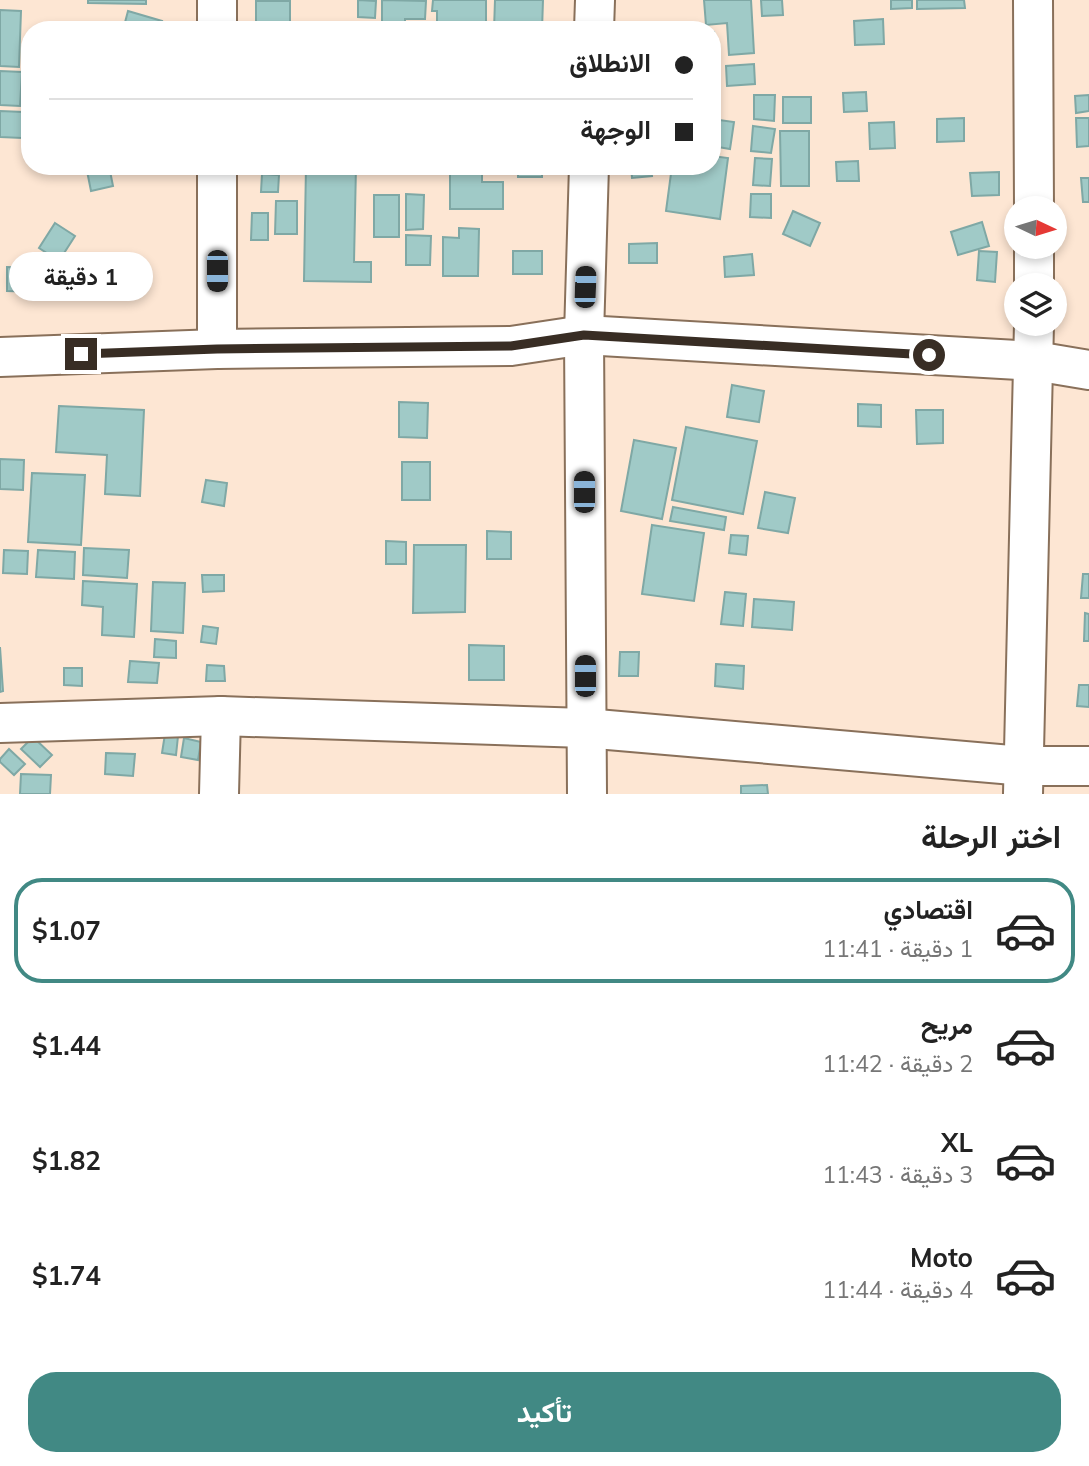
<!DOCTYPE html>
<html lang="ar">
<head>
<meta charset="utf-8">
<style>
	:root { --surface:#fff; --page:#f6f6f6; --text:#222; --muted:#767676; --line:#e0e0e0; --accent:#418984 }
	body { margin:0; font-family:Mulish,Vazirmatn,sans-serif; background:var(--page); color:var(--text); direction:rtl; height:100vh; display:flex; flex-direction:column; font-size:26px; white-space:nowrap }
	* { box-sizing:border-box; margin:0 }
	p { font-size:23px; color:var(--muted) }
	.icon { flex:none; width:38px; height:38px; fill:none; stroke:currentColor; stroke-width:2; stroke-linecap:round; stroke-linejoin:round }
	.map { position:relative; height:794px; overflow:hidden; direction:ltr }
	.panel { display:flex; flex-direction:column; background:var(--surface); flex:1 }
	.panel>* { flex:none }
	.top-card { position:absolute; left:21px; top:21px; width:700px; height:154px; border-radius:28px; box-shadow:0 4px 10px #0003; direction:rtl; display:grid; align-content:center; height:154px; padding:0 28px; background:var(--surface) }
	.needle { width:46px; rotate:94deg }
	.tools { position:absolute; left:1004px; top:196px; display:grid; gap:14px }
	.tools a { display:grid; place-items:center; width:63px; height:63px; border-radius:50%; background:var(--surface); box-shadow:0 4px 10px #0003; font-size:35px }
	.end { position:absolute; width:32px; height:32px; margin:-16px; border:9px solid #382d24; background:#fff; box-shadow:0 0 0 4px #fff }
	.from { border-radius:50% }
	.bubble { position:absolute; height:49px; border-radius:24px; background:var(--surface); box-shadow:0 4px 10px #0003; font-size:23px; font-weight:700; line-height:49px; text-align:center; direction:rtl }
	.car { position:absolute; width:21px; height:42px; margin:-21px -10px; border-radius:9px; box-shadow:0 0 5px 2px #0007; background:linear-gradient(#222 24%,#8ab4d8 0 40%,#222 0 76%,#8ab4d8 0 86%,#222 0) }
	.top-card b { display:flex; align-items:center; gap:24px; height:66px; font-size:26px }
	.top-card b+b { border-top:2px solid var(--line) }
	.top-card i { width:18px; height:18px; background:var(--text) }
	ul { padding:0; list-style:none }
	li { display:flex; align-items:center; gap:21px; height:105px; margin:0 14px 10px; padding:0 14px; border:4px solid transparent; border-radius:28px }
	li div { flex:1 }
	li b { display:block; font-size:26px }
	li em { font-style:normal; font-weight:700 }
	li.active { border-color:var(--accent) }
	li>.icon { width:63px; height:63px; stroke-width:1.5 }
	h2 { padding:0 28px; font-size:32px; line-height:84px }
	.primary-button { display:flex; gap:14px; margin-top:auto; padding:14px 28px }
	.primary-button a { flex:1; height:80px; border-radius:28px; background:var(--accent); color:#fff; font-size:28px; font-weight:700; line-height:80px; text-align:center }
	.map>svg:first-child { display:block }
</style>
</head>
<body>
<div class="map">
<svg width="1089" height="794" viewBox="0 0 1089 794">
	<rect width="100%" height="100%" fill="#fde6d3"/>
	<g fill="#a0cac7" stroke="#7fa8a5" stroke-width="2">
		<path d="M88,0H146V4L88,3Z"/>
		<path d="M358,0L376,1L375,18L358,17Z"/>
		<path d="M382,0L426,1L425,19H405V30H382Z"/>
		<path d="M433,0H486V30H437V11H432Z"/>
		<path d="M495,0H543L542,30H494Z"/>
		<path d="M704,0H751L754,53L729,55L727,23L706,25Z"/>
		<path d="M761,0H782L783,15L762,16Z"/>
		<path d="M891,0H912V8L891,9Z"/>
		<path d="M917,0H964L965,8L917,9Z"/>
		<rect x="256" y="1" width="34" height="29"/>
		<path d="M0,10L21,11L19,67L0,66Z"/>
		<path d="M128,11L162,21L159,30H123Z"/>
		<path d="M883,19L884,44L855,45L854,21Z"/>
		<path d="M712,32H714L716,52H712Z"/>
		<path d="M754,64L755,84L727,86L726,66Z"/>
		<path d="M0,71L22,72L20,106L0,105Z"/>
		<path d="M866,92L867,111L844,112L843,93Z"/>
		<path d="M754,95H775L774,121L754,119Z"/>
		<path d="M1089,95V111L1076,113L1075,96Z"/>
		<rect x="783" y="97" width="28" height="26"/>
		<path d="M0,111L23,112L22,138L0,137Z"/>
		<path d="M964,118V141L937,142V119Z"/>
		<path d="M1076,118H1089V146L1077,147Z"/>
		<path d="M712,119L734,122L730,149L712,146Z"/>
		<path d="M894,122L895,148L870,149L869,123Z"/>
		<path d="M753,126L775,129L771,153L751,151Z"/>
		<path d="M780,131H809V186H781Z"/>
		<path d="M712,156L728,158L720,219L666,211L672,166H712Z"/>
		<path d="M755,158L772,159L770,186L753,185Z"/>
		<path d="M858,161L859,181H837L836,162Z"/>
		<path d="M109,166L113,186L91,191L87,171Z"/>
		<path d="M306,166H356L354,262H371V282L304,281Z"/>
		<path d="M450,166H482V182H503V209H450Z"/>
		<rect x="518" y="166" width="24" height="11"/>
		<path d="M631,166H651L652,176L632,178Z"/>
		<path d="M999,172V195L972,196L970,173Z"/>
		<path d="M262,174L279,175L278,192H261Z"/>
		<path d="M1081,178H1089V202H1083Z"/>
		<path d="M406,194L424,195L423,229L406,230Z"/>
		<path d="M751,194H771V218L750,217Z"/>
		<rect x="374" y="195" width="25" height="42"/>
		<path d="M276,201H297V234H275Z"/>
		<path d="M793,211L820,223L810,246L783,234Z"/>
		<path d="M252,213H268V240H251Z"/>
		<path d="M982,222L989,246L958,255L951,232Z"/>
		<path d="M55,223L75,236L59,261L39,248Z"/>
		<path d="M459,228L479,229L478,276H443V237L459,238Z"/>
		<path d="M406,235L431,236L430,265H406Z"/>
		<path d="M657,243V263H629V244Z"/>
		<rect x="513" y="251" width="29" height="23"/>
		<path d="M979,251L997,252L995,282L977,280Z"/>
		<path d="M752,254L754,275L725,277L724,257Z"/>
		<path d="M7,267L39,268V292L7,291Z"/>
		<path d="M732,385L764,391L759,422L727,417Z"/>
		<path d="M399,402L428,403L427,438L399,437Z"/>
		<path d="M858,404L881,405V427L858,426Z"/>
		<path d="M59,406L144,410L140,496L105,494L107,455L56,452Z"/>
		<path d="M916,410H943V443L917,444Z"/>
		<path d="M686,427L757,441L743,514L672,500Z"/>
		<path d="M634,440L676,448L662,519L621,511Z"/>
		<path d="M0,459L24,460L23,490L0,489Z"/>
		<rect x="402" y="462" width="28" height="38"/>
		<path d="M32,473L85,475L81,545L28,542Z"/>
		<path d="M206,480L227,483L224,506L202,502Z"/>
		<path d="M765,492L795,498L788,533L758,528Z"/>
		<path d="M673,507L726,517L724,530L670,521Z"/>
		<path d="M652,525L704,533L694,601L642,594Z"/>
		<path d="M487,531L511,532V559H487Z"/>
		<path d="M731,535L748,536L746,555L729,553Z"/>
		<path d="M386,541L406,542V564H386Z"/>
		<path d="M414,545H466L465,612L413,613Z"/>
		<path d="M84,548L129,550L127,578L83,575Z"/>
		<path d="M4,550L28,551L27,574L3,573Z"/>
		<path d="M38,550L75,552L74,579L36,577Z"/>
		<path d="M1083,574H1089V598H1081Z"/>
		<path d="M202,575H224V591L203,592Z"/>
		<path d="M83,581L137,584L134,637L102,635L103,607L82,605Z"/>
		<path d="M153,582L185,583L183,633L151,631Z"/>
		<path d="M725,592L746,594L743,626L721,624Z"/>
		<path d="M754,599L794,602L792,630L752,627Z"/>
		<path d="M1085,613L1089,614V641H1084Z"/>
		<path d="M203,626L218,628L216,644L201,642Z"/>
		<path d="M155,639L176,641V658L154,657Z"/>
		<path d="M469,645L504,646V680H469Z"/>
		<path d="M0,647L3,691L0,692Z"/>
		<path d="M620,652H639L638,676H619Z"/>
		<path d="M130,661L159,663L157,683L128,682Z"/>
		<path d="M716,664L744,666L743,689L715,686Z"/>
		<path d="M207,665L224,666L225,681H206Z"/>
		<path d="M64,668H82V686L64,685Z"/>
		<path d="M1079,685H1089V707L1077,706Z"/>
		<path d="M165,734L178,736L176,755L162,753Z"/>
		<path d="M33,737L52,755L40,767L21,749Z"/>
		<path d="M184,738L201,742L198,760L181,757Z"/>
		<path d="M9,749L25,764L14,775L0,762V759Z"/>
		<path d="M106,753L135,754L133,776L105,774Z"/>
		<path d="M21,774L51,775L50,794H20Z"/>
		<path d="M767,785L768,794H741V786Z"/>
	</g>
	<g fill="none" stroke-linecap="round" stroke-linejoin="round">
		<g stroke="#89705a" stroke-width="42">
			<g id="street">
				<path d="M1033,0L1034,208"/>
				<path d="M217,30V0"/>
				<path d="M594,30L595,0"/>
				<path d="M1034,247V285"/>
				<path d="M217,349V166"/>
				<path d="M0,357L217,349L511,346L584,335L1035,361L1089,370"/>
				<path d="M0,723L221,716L585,728L1024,766H1089"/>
				<path d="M219,794L221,716"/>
				<path d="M587,794L584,335L589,166"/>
				<path d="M1023,794L1034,324"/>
			</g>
		</g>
		<use href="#street" stroke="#fff" stroke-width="38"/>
	</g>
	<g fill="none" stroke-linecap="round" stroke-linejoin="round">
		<path stroke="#382d24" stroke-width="9" d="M81,354L217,349L511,346L584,335L929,355"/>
	</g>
</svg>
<div class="tools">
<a><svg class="needle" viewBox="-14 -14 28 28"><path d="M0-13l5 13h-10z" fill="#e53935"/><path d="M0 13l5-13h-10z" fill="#767676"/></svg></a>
<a><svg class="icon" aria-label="layers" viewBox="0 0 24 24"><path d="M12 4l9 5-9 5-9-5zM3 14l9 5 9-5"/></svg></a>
</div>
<i class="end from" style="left:929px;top:355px"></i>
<i class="end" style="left:81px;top:354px"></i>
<div class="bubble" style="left:9px;top:252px;width:144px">1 دقيقة</div>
<i class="car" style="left:217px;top:271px;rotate:180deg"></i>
<i class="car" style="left:585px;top:287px;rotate:2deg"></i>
<i class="car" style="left:584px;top:492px;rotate:0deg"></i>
<i class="car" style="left:585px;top:676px;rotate:0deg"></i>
<div class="top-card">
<b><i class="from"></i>الانطلاق</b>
<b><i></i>الوجهة</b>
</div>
</div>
<section class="panel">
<h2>اختر الرحلة</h2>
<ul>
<li class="active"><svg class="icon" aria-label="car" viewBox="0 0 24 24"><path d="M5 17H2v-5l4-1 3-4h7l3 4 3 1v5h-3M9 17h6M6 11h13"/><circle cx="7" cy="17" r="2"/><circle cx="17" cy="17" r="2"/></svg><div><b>اقتصادي</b><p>1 دقيقة · 11:41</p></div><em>$1.07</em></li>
<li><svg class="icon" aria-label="car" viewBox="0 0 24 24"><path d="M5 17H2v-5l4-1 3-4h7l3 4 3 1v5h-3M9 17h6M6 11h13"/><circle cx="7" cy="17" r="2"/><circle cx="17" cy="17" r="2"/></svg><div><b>مريح</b><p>2 دقيقة · 11:42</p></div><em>$1.44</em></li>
<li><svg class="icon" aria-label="car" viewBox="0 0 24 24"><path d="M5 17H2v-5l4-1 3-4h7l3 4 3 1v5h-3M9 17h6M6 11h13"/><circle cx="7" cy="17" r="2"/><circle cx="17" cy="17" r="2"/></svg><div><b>XL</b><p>3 دقيقة · 11:43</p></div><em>$1.82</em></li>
<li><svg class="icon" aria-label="car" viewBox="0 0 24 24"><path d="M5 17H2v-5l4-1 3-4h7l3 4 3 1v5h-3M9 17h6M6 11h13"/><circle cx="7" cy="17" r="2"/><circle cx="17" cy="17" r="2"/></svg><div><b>Moto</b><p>4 دقيقة · 11:44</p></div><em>$1.74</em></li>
</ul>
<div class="primary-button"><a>تأكيد</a></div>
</section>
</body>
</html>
